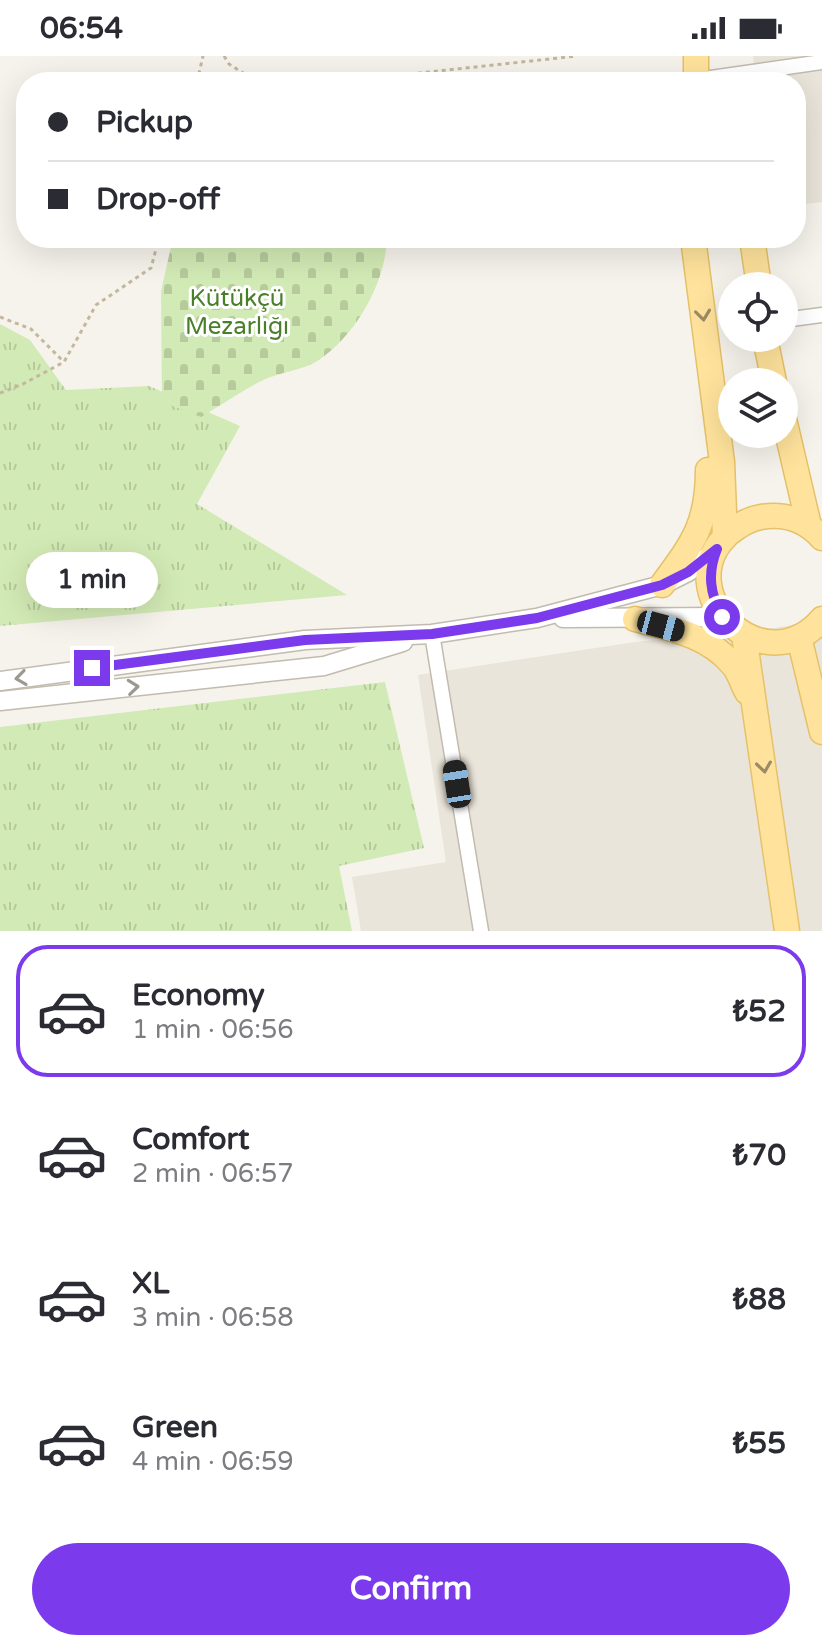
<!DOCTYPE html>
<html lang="en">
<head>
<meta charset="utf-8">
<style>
	:root { --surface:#fff; --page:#f2f2f3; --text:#2b2b33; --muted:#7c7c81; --line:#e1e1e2; --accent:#7c3aed }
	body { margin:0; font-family:"Varela Round",sans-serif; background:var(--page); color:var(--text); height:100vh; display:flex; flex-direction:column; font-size:30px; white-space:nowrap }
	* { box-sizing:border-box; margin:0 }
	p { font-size:26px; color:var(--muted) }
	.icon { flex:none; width:44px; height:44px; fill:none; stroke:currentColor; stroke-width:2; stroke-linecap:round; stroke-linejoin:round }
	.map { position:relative; height:875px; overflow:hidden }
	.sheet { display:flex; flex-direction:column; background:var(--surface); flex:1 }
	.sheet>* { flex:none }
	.hud { position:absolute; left:16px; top:16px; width:790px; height:176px; border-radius:32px; box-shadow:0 8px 32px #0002; display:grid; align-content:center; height:176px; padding:0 32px; background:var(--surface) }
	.fabs { position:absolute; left:718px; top:216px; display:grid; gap:16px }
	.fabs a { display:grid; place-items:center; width:80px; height:80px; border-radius:50%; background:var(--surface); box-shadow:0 8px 32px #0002; font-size:40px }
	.end { position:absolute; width:36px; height:36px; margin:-18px; border:10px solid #7c3aed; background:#fff; box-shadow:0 0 0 4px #fff }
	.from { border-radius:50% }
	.bubble { position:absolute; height:56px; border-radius:28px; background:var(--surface); box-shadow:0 8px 32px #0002; font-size:26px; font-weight:800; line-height:56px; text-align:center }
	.car { position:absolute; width:24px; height:48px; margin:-24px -12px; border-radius:10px; box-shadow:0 0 6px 2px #0007; background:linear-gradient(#222 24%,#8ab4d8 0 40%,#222 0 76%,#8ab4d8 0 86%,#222 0) }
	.hud b { display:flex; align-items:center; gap:28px; height:76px; font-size:30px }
	.hud b+b { border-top:2px solid var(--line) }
	.hud i { width:20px; height:20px; background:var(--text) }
	ul { padding:14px 0 0; list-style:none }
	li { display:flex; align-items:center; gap:24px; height:132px; margin:0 16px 12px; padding:0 16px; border:4px solid transparent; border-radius:32px }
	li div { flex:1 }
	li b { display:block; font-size:30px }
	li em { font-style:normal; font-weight:800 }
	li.current { border-color:var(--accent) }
	li>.icon { width:72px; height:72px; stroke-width:1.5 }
	.cta { display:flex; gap:16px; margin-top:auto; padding:16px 32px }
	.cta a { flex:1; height:92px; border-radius:48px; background:var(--accent); color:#fff; font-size:32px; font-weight:800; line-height:92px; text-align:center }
	.status { display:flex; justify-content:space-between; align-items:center; height:56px; padding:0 40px; background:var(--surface); direction:ltr }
	.status svg { height:22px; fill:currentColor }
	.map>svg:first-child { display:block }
</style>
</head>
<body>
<div class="status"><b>06:54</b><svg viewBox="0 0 49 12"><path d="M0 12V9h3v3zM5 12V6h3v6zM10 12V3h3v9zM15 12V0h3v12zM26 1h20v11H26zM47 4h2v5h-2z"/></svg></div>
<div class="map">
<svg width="822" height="875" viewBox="0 0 822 875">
	<defs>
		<pattern id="grass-tufts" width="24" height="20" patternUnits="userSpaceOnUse" patternTransform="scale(2)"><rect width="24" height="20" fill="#d2eab5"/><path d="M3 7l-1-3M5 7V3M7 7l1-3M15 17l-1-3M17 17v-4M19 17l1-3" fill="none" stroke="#b6ca9c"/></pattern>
		<pattern id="cemetery-stones" width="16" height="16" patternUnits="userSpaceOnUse" patternTransform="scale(2)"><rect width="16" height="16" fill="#d2eab5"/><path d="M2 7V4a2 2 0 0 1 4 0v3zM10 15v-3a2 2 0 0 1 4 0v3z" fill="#b6ca9c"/></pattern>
	</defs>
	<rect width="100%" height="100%" fill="#f6f3ec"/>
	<g fill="#eae5da">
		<path d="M753,0H822V146L796,149V26H756Z"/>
		<path d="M822,564V875H361L352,821L446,806L418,619L642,585L720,581Z"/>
	</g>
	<g fill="url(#grass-tufts)">
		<path d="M0,268L30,284L66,334L149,330L240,370L197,448L347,539L0,570Z"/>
		<path d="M385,626L424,792L339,810L352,875H0V671Z"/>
	</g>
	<path fill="url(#cemetery-stones)" d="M173,182H387C386,226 356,279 319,304C302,315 279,316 261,325C240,336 221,349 201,361L162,346L161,235Z"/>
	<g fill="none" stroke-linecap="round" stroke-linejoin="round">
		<g stroke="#c2bbae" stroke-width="17">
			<g id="minor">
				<path d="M697,24L822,6"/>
				<path d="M784,264L822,259"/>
				<path d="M432,578L481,875"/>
			</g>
		</g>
		<g stroke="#c2bbae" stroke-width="21">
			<g id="tertiary">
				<path d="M563,562L722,561"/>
				<path d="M0,625L305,584L432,578L537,562L662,529L688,516L717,493"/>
				<path d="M0,645L324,610L403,586"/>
			</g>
		</g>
		<g stroke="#e6c16a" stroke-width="27">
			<g id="primary">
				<path d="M696,0V26"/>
				<path d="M693,182L722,406L725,481"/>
				<path d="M752,182L759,230"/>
				<path d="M765,282L774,326"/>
				<path d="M784,363L809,470"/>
				<path d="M822,482C806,464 784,457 761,461C748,463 738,470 728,478C667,535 763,631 822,563"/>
				<path d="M662,529C693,487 708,468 708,414"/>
				<path d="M635,563C669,572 708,579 732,608C739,615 742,627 747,636"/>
				<path d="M744,579L787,875"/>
				<path d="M799,581L822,676"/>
			</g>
		</g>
		<g stroke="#c4b79f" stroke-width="3" stroke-dasharray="4 4" stroke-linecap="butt">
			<path d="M224,0L229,8L257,26"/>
			<path d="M197,26L203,0"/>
			<path d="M401,26V19L577,0"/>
			<path d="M0,261L31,273L64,306"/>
			<path d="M0,337L23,328L64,306L96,249L151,212L159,182"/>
		</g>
		<use href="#minor" stroke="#fff" stroke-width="14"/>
		<use href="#tertiary" stroke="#fff" stroke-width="18"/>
		<use href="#primary" stroke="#ffe39c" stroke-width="24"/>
	</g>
	<defs><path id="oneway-chevron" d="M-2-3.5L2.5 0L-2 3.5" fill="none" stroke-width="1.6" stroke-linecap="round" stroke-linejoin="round" transform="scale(2)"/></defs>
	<g stroke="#9c8c66">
		<use href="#oneway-chevron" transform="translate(703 259) rotate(83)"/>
		<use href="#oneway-chevron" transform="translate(764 711) rotate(82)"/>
	</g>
	<g stroke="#9c9892">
		<use href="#oneway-chevron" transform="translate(21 622) rotate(172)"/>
		<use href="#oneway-chevron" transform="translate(133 631) rotate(-6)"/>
	</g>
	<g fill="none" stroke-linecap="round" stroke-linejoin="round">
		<path stroke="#7c3aed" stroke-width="10" d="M92,612L305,584L432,578L537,562L662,529L688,516L717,493C707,518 710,537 722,561"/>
	</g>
	<g text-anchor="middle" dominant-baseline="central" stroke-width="6" stroke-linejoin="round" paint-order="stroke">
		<g font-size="24" fill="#4a7f2a" stroke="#fff">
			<text x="237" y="242">Kütükçü<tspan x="237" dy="28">Mezarlığı</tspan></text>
		</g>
	</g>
</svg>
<div class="fabs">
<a><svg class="icon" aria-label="locate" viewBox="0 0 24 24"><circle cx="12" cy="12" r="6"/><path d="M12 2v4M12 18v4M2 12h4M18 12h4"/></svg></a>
<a><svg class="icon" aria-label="layers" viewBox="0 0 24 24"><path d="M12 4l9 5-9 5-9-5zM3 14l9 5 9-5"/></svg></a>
</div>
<i class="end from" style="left:722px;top:561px"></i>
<i class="end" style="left:92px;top:612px"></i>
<div class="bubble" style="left:26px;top:496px;width:132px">1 min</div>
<i class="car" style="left:661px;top:570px;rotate:105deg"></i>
<i class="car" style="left:457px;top:728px;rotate:351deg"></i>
<div class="hud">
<b><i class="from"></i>Pickup</b>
<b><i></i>Drop-off</b>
</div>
</div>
<section class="sheet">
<ul>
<li class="current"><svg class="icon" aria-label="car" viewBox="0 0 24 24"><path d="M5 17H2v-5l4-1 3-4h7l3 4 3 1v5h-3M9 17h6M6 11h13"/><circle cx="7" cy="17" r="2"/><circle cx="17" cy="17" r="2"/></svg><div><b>Economy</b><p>1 min · 06:56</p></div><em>₺52</em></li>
<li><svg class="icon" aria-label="car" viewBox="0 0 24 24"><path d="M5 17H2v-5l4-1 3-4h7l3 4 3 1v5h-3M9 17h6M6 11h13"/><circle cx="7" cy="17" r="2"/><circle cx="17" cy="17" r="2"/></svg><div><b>Comfort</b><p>2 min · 06:57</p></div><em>₺70</em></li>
<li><svg class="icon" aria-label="car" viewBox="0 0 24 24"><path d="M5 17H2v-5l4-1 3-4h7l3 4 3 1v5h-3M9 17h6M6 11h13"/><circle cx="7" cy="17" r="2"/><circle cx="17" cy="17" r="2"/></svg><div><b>XL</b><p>3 min · 06:58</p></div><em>₺88</em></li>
<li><svg class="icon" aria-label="car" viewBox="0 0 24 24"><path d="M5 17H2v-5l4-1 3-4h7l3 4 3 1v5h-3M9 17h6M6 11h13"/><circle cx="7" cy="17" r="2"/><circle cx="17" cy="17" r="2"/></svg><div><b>Green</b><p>4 min · 06:59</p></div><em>₺55</em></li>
</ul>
<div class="cta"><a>Confirm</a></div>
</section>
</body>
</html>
